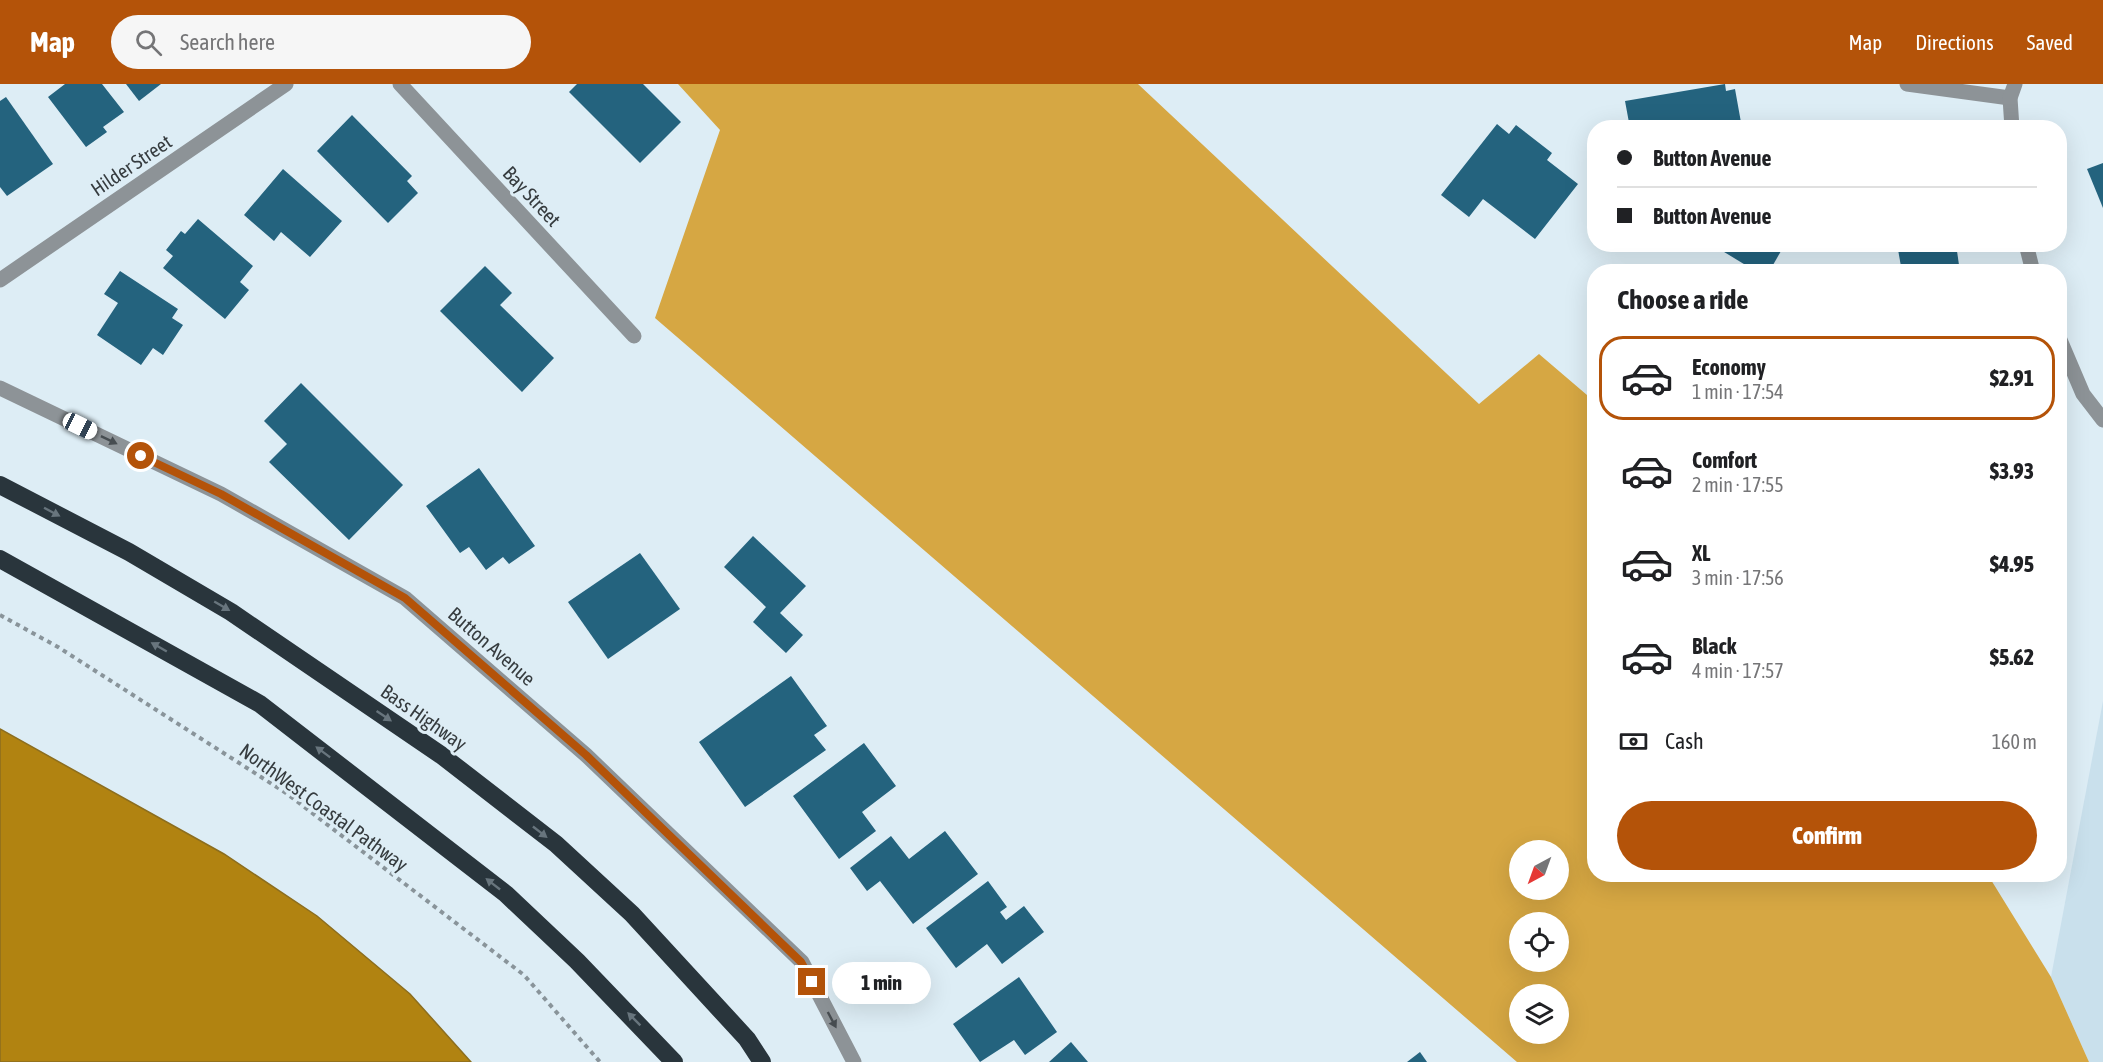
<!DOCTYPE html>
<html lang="en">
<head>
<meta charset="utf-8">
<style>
	:root { --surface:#fff; --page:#f6f6f6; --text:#202124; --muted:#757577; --line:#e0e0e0; --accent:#b45309 }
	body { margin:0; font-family:"Asap Condensed",sans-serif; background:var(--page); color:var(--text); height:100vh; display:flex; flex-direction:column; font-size:22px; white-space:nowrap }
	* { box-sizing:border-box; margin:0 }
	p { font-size:20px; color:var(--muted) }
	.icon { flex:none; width:33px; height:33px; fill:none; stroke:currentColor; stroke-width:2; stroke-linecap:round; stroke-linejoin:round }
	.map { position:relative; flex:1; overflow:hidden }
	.details { position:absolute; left:1587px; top:180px; width:480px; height:618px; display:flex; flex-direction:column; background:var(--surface); border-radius:24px; box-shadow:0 6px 24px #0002 }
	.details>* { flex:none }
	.banner { position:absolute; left:1587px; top:36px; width:480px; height:132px; border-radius:24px; box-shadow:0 6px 24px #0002; display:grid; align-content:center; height:132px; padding:0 30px; background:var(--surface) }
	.needle { width:39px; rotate:221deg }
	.fabs { position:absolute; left:1509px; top:756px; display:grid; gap:12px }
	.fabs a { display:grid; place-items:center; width:60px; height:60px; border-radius:50%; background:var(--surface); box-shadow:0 6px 24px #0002; font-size:30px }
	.end { position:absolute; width:27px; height:27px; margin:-14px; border:8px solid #b45309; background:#fff; box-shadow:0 0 0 3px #fff }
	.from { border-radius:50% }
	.bubble { position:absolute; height:42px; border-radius:21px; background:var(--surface); box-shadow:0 6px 24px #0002; font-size:20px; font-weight:800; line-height:42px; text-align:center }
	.car { position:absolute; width:18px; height:36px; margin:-18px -9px; border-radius:8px; box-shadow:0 0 4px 2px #0007; background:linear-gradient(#fff 24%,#345 0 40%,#fff 0 76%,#345 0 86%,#fff 0) }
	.banner b { display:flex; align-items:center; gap:21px; height:57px; font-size:22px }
	.banner b+b { border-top:2px solid var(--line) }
	.banner i { width:15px; height:15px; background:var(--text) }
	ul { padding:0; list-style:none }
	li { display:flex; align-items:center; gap:18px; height:84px; margin:0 12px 9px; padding:0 18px; border:3px solid transparent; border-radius:24px }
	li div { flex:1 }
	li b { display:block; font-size:22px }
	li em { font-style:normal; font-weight:800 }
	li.selected { border-color:var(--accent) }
	li>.icon { width:54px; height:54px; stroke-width:1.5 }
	h2 { padding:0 30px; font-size:27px; line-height:72px }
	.pay { display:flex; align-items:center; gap:15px; height:66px; padding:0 30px; font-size:22px }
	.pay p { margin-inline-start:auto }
	.primary-button { display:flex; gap:12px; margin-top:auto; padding:12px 30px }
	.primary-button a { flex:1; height:69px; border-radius:36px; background:var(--accent); color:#fff; font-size:24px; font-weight:800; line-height:69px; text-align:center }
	header { display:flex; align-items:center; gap:36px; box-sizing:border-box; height:84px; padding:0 30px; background:var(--accent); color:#fff }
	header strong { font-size:28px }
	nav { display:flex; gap:33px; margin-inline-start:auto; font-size:21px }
	.search { width:420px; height:54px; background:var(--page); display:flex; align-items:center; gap:15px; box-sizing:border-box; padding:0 21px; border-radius:33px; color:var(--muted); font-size:22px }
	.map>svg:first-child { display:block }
</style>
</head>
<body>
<header>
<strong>Map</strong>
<div class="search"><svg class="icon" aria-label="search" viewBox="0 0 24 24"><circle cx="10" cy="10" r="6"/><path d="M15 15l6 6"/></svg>Search here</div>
<nav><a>Map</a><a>Directions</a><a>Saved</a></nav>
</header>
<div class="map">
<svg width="2103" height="978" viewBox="0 0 2103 978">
	<rect width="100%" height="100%" fill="#ddedf5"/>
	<path fill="#c9e0ec" d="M2103,617V978H2089L2051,893Z"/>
	<path fill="#d6a743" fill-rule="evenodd" d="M678,0H1138L1479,320L1539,270L1594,317V790L1988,791L2051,893L2089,978H1517L655,234L720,46ZM1520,766H1558V806H1520ZM1520,838H1558V878H1520ZM1520,910H1558V950H1520Z"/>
	<path fill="#b18311" stroke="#8c6e1f" stroke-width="1.5" d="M0,645L224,770L317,832L410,910L471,978H0Z"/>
	<g fill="#24637e">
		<path d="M65,0H102L124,28L103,43L107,48L86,63L48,13Z"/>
		<path d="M126,0H161L139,17Z"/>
		<path d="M577,0H643L681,38L640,79L569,8Z"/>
		<path d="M1725,0L1726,7L1735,5L1742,44H1630L1625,17Z"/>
		<path d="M6,13L53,80L7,112L0,103V17Z"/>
		<path d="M352,31L412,92L407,97L418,109L388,139L317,67Z"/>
		<path d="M1497,40L1509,50L1516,41L1552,69L1547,76L1578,100L1535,155L1483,115L1469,133L1441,111Z"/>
		<path d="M2103,79V124L2087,85Z"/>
		<path d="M283,85L342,137L310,173L281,148L274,157L244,131Z"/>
		<path d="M198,135L253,182L240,198L249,206L225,235L163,184L173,172L166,166L181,147L185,150Z"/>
		<path d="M1711,160H1785L1769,188H1757Z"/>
		<path d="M1897,160H1956L1960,188H1902Z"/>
		<path d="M485,182L512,209L500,221L554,274L522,308L440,227Z"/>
		<path d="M120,187L178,225L172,234L183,241L163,271L153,264L141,281L97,251L118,219L104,210Z"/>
		<path d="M301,299L403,401L349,456L269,378L287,360L264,337Z"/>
		<path d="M479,384L535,462L509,480L503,473L486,486L469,463L460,469L426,422Z"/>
		<path d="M753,452L806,502L780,529L803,551L786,569L753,538L766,523L724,483Z"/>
		<path d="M640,469L680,525L608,575L568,518Z"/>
		<path d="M791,592L827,642L814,651L826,666L745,723L699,658Z"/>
		<path d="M864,659L896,702L862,728L876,747L839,775L793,712Z"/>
		<path d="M945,747L978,790L913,840L880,797L867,807L850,784L891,752L909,775Z"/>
		<path d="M988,797L1007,823L1000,828L1006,836L1024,822L1044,848L1002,880L987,860L956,884L926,844Z"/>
		<path d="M1019,893L1057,948L1025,971L1014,956L980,978L953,940Z"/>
		<path d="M1071,958L1088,978H1049Z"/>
		<path d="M1420,968L1427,978H1407Z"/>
	</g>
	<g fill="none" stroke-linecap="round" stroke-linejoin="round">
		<path stroke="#89949a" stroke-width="4" stroke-dasharray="4.5 4.5" stroke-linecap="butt" d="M0,531L58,563L286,709L524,891L600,978"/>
		<g stroke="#8d9397" stroke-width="15">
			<path d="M400,0L634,252"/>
			<path d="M1907,0L2010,14"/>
			<path d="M2012,44L2010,14L2015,0"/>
			<path d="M2026,160L2033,188"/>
			<path d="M0,196L286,0"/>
			<path d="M2060,256L2083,310L2103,336"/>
			<path d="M0,304L221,410L405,514L586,671L802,878L854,978"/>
		</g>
		<g stroke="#29353c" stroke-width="18">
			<path d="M0,401L129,468L231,528L441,671L556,760L632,830L747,955L762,978"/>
			<path d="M0,475L260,620L506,810L577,877L674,978"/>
		</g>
	</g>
	<defs><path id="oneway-solid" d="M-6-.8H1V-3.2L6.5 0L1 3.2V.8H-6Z" transform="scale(1.5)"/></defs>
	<g fill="#474d51">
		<use href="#oneway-solid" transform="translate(109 356) rotate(26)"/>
		<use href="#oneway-solid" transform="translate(832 936) rotate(62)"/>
	</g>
	<g fill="#68757d">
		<use href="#oneway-solid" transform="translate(52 428) rotate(28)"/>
		<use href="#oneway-solid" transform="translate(222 522) rotate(30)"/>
		<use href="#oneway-solid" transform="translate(159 563) rotate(-150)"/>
		<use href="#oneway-solid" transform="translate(384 632) rotate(34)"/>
		<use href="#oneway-solid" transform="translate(323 668) rotate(-143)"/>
		<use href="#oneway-solid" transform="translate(540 748) rotate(38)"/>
		<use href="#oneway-solid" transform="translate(493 800) rotate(-142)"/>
		<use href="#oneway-solid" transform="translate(634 935) rotate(-135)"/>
	</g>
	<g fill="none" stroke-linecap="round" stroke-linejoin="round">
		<path stroke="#b45309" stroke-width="8" d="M141,372L221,410L405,514L586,671L801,878L812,898"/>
	</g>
	<g text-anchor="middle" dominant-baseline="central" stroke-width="6" stroke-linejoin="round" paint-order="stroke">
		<g font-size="20" fill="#363c3f" stroke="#ddedf5">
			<text transform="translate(131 81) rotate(-34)">Hilder Street</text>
			<text transform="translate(532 112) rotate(47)">Bay Street</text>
			<text transform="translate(492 562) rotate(41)">Button Avenue</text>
			<text transform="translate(424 633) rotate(35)">Bass Highway</text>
			<text transform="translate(324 723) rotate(36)">NorthWest Coastal Pathway</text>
		</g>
	</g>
</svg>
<div class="fabs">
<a><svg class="needle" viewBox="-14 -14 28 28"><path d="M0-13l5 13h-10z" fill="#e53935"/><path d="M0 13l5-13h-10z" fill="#757577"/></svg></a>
<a><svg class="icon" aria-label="locate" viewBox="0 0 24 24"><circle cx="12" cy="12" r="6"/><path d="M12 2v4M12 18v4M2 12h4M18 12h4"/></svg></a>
<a><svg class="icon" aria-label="layers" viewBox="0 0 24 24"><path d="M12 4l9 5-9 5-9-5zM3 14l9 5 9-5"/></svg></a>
</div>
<i class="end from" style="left:141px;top:372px"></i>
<i class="end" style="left:812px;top:898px"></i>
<div class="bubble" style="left:832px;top:878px;width:99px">1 min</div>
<i class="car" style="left:80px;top:342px;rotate:116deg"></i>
<div class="banner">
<b><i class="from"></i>Button Avenue</b>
<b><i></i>Button Avenue</b>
</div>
<section class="details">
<h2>Choose a ride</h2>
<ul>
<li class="selected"><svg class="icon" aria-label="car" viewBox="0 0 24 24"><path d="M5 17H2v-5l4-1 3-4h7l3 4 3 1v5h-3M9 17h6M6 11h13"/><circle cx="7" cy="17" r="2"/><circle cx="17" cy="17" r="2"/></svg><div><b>Economy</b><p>1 min · 17:54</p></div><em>$2.91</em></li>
<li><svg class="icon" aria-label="car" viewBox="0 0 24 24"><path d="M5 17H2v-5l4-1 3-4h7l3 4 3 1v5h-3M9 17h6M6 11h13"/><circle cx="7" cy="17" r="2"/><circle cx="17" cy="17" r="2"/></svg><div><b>Comfort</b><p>2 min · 17:55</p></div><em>$3.93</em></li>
<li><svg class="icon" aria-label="car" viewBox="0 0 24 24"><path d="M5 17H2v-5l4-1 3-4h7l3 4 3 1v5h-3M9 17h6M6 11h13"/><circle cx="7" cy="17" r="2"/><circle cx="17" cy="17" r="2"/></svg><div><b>XL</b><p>3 min · 17:56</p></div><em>$4.95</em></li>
<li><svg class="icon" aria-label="car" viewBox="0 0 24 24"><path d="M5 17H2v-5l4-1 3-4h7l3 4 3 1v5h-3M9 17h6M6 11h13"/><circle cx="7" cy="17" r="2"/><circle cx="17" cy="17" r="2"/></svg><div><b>Black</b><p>4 min · 17:57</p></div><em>$5.62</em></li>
</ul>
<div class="pay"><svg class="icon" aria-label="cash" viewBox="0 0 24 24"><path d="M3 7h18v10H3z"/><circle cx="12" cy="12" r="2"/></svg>Cash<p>160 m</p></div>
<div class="primary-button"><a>Confirm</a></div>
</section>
</div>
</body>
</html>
